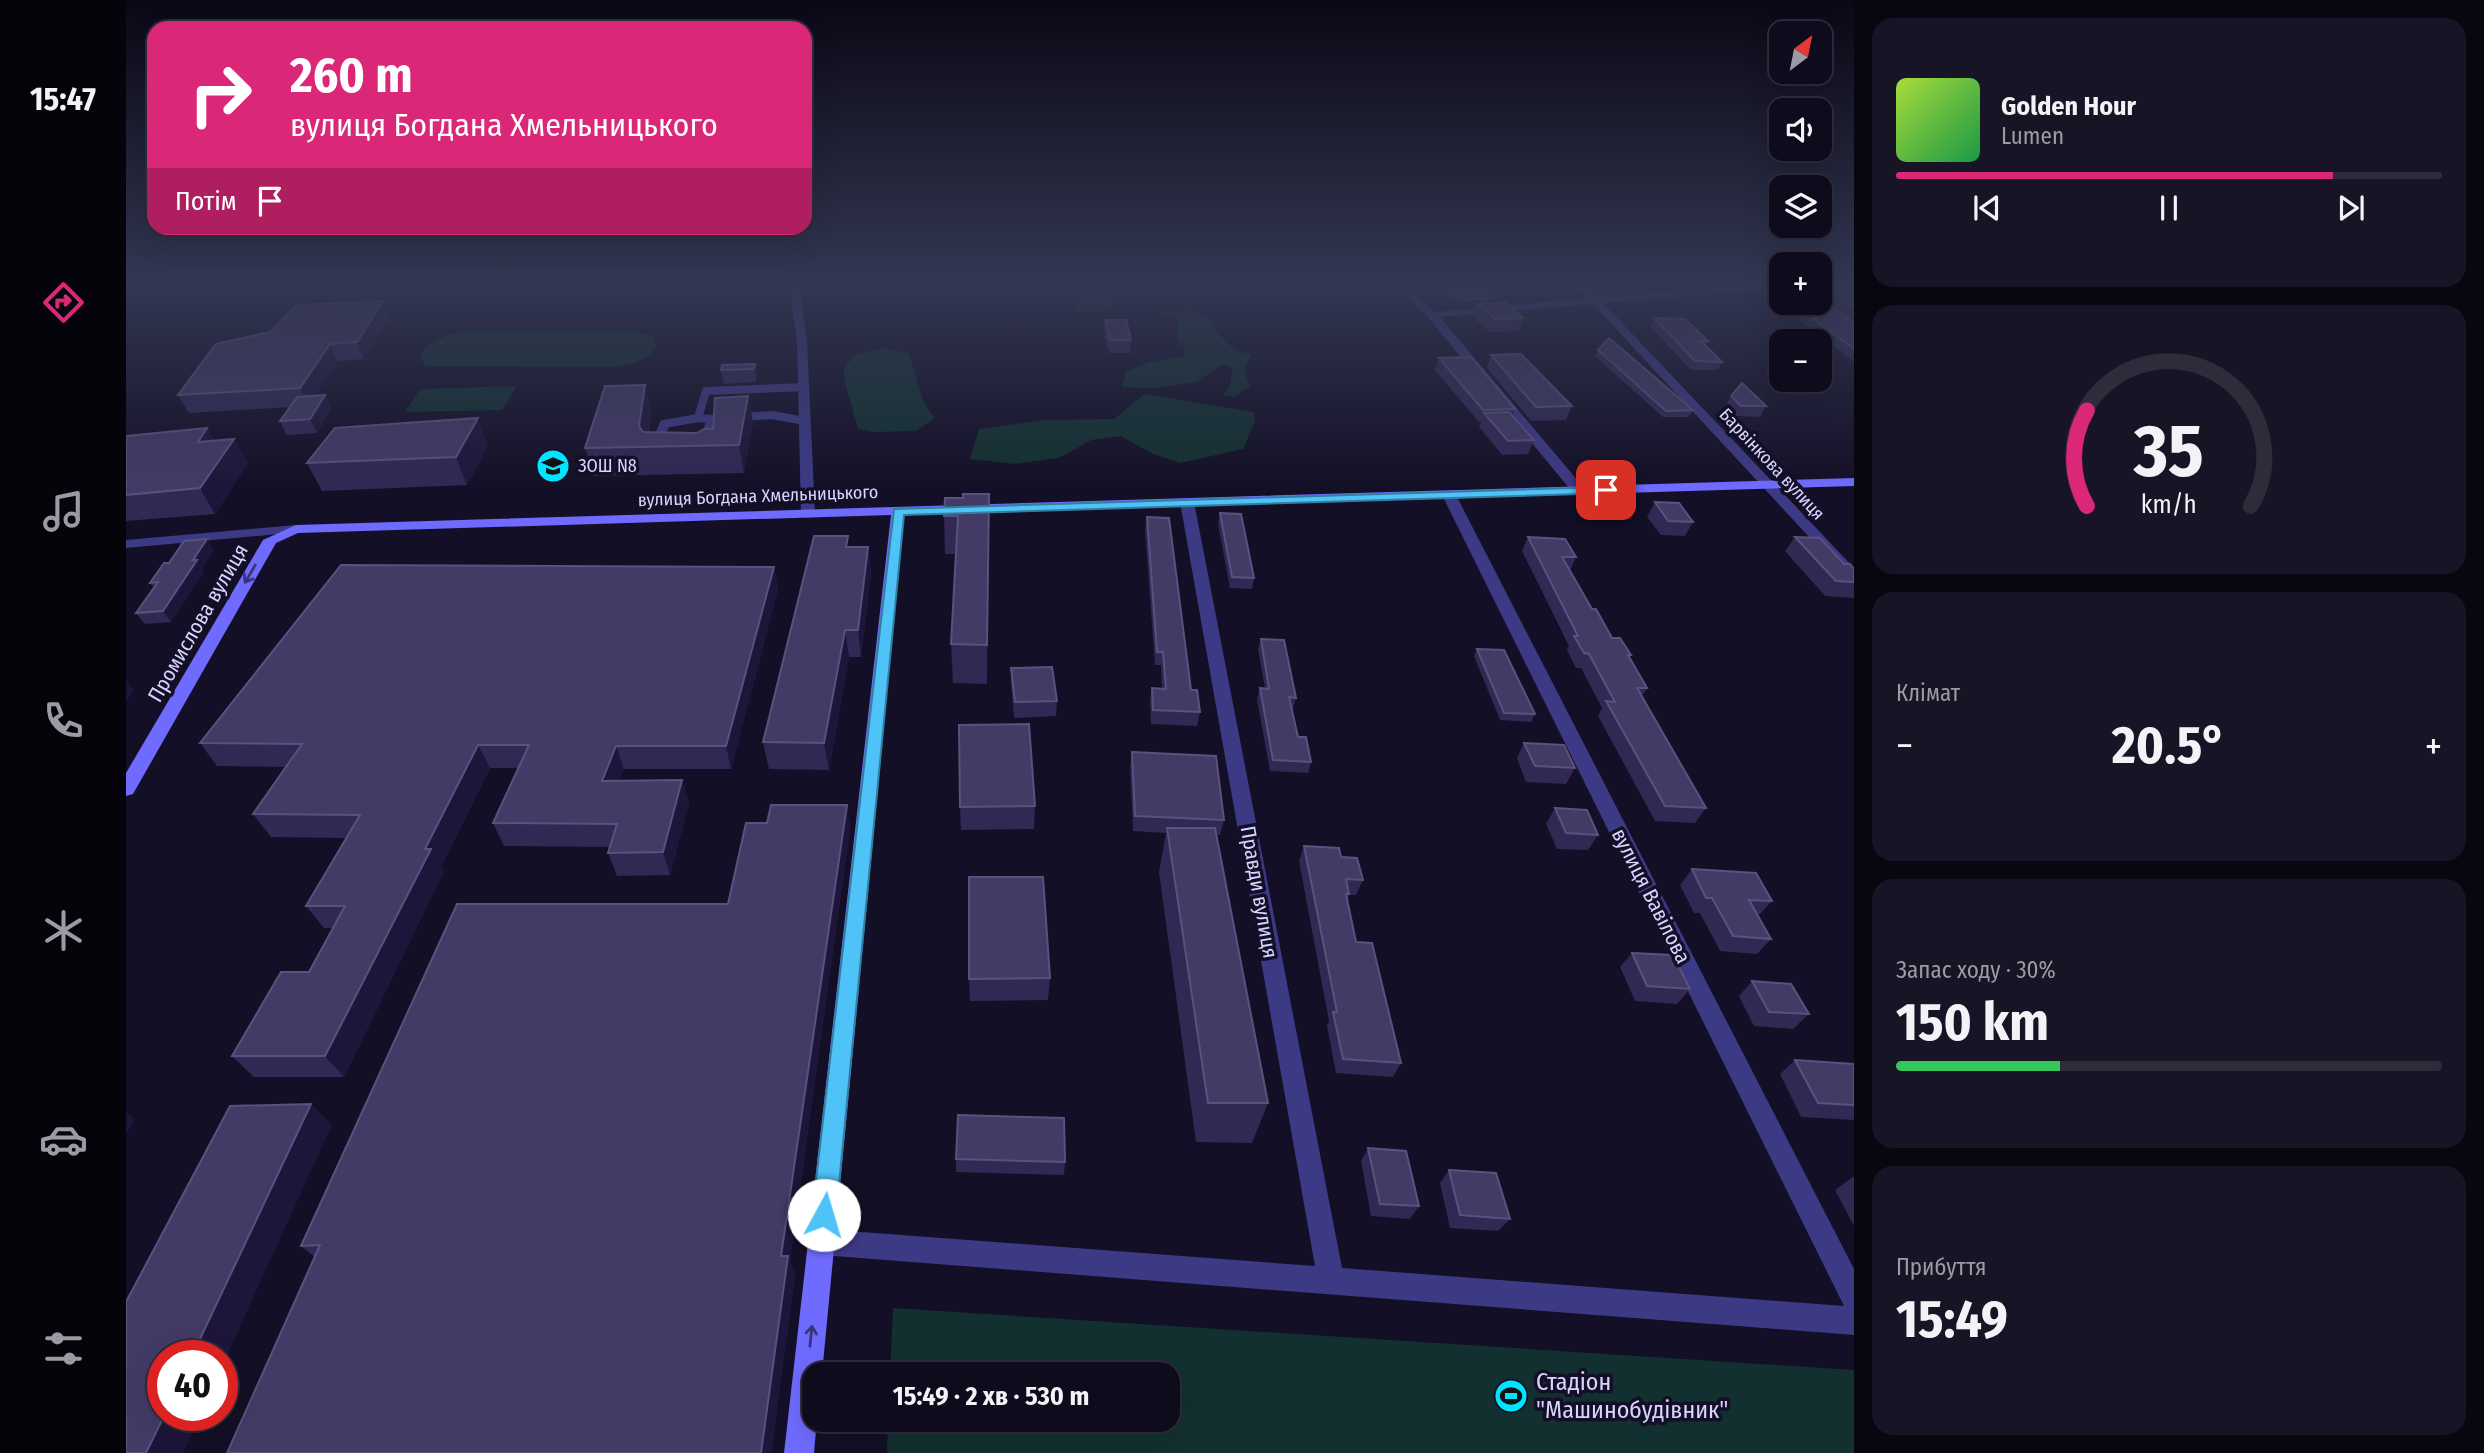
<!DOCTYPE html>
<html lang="uk">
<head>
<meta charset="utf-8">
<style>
	body { margin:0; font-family:"Fira Sans Condensed",sans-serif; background:#171425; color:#f1f3f6; height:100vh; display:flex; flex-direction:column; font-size:26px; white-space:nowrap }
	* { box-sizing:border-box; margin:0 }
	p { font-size:23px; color:#9b9ba3 }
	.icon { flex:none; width:38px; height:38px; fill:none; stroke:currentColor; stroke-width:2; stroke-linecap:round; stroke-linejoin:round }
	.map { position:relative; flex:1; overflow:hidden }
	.side { display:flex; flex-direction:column; gap:18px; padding:18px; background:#08060f; width:630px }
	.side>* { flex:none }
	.banner { position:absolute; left:21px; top:21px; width:665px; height:214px; border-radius:21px; box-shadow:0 7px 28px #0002,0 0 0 2px #2e2b3b; background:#db2777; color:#fff; overflow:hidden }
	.needle { width:46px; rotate:32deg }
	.tools { position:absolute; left:1643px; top:21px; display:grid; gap:14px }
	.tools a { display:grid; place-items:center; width:63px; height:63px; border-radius:14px; background:#0e0b1c; box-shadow:0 7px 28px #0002,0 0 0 2px #2e2b3b; font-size:35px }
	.speed { position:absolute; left:21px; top:1340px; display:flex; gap:14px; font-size:35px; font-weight:700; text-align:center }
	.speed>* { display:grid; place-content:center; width:91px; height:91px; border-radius:50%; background:#0e0b1c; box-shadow:0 7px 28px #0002,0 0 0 2px #2e2b3b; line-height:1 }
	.speed .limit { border:10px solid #d22; background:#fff; color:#111 }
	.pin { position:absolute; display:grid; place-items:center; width:60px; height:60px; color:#fff; margin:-30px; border-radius:14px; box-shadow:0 4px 10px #0006 }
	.me { position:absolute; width:77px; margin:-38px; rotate:6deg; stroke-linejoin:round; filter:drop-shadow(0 0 5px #0008) }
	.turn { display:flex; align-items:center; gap:24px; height:147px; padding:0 28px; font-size:32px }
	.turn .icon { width:91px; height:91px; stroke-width:2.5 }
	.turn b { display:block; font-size:49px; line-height:60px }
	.then { display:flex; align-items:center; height:66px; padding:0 28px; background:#0003; gap:14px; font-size:26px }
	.big { font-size:52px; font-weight:700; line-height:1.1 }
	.side .widget { flex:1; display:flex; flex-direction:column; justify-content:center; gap:10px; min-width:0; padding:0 24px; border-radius:21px; background:#171425 }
	.side .dial { align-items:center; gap:0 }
	.dial svg { height:182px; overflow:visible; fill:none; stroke:#2e2b3b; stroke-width:7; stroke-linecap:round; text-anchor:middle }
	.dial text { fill:#f1f3f6; stroke:none }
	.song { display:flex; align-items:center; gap:21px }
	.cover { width:84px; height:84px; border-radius:10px; background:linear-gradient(135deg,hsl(80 70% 55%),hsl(140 70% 35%)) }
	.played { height:7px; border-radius:4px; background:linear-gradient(90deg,#db2777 80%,#2e2b3b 80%) }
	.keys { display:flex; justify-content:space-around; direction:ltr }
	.heat { display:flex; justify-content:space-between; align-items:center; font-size:38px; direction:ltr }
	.charge { height:10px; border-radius:5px; background:linear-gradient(90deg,#34c759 30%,#2e2b3b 0) }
	.trip { position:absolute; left:676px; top:1362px; width:378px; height:70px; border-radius:21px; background:#0e0b1c; box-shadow:0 7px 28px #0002,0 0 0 2px #2e2b3b; font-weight:700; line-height:70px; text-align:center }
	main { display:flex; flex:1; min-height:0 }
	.menu { display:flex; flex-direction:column; width:126px; justify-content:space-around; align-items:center; background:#06040b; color:#9b9ba3 }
	.menu .icon { width:49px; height:49px }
	.menu .active { color:#db2777 }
	.menu b { font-size:32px; color:#f1f3f6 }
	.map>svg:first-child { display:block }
	.green { fill:#12302f }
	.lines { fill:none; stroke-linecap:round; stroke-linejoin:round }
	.lane-far1 { stroke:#3d3a85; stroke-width:8 }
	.lane { stroke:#3d3a85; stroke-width:10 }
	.street { fill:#3d3a85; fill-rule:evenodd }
	.secondary { fill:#6f6bff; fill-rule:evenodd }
	.wall { fill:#312854 }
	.shaded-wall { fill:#1d163a }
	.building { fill:#433a66; stroke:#5a527e; stroke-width:2 }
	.oneway { stroke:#38347d }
	.route { fill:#4fc3f7; stroke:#337fa1; stroke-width:2 }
	.labels { text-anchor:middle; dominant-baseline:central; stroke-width:7; stroke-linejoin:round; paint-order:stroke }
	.far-street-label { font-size:18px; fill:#d9d4ff; stroke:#130f26 }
	.far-poi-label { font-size:18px; fill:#d9d4ff; stroke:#130f26; text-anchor:start }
	.street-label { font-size:21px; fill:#d9d4ff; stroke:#130f26 }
	.near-poi-label { font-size:24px; fill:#d9d4ff; stroke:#130f26; text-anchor:start }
</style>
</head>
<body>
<main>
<nav class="menu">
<b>15:47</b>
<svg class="icon active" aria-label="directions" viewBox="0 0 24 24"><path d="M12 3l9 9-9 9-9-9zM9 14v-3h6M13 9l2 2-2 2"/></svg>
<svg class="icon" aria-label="music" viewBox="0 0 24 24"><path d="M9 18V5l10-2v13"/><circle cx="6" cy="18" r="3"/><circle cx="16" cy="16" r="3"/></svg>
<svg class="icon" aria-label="phone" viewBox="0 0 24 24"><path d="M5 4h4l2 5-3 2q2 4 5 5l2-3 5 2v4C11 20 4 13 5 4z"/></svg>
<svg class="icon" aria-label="climate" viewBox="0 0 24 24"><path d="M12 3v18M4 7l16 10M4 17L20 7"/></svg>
<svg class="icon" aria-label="car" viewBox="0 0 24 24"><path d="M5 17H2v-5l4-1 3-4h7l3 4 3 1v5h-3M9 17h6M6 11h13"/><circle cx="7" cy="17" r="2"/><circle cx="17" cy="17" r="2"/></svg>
<svg class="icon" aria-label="filters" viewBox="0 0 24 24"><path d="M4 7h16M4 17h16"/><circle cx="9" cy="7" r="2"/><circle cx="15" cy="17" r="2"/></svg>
</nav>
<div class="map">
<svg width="1728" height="1453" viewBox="0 0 1728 1453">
	<rect width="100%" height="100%" fill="#130f26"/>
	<path class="green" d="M947,285h42l4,15 -13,12 -28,-1 -2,-6 4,-6z
		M1065,309c33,11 21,37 61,46l-8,15 6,16 -14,10h-13l7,-10 3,-18 -11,-4 -25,18 -41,6 -34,-1 4,-16 24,-9 35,-6v-8l-8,-8 1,-24 -21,1 5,-6z
		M337,331l175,1 13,4 6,10c-11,15 -25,18 -44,21l-188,-1 -5,-10c9,-16 26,-20 43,-25z
		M757,348l26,5 15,50 11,15 -19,13 -42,1 -16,-3 -13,-46 -1,-15 11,-14z
		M391,386l-15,24 -97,2 15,-23z
		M1019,394l109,18 1,9 -12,28 -63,14 -29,-10 -30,-17 -30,4 -32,18 -44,6 -45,-5 9,-30 67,-9 68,-1z
		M767,1308l961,62v83h-967l1,-34h279v-45h-277z"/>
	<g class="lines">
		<path class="lane-far1" d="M572,418l8,-27 98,-4
			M537,427l1,-3 34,-6 14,1
			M584,427l2,-8 60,-4 33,6"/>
		<path class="lane" d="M579,443l5,-18
			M530,446l8,-21"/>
		<path class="street" d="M663,285h10l8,56 8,173 -7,4 -7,-4 -4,-173z
			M1270,285h10l28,27 153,-14 -15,-13h11l15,12 146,-12h36l-5,3 -172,15 251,265v13l-5,-1 -256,-276 -153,13 144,171v6h-10l-146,-177z
			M1323,491l7,4 398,774v66l-1033,-80 -9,-4 -4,-9 4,-9 9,-4 494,37 -135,-764 7,-4 7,4 148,766 502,38 -402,-811z
			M170,525l5,1v6l-175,16v-8z"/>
		<path class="secondary" d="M1728,478v8l-950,29 -82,859h-8v45h3l-3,34h-30l107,-938 -593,18 -22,10 -143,251 -7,2v-23l137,-233 33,-15z"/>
	</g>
	<path class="wall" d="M1317,285l50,13 -2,5 32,15 -5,13 -28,1 -17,-15 3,-12 -15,2 -19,-16z
		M1640,285h16v18h38l34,20v39l-91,-70z
		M1694,285h34v37l-34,-27z
		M257,301l6,17 -25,41 -26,2 -23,35 10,-1 6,13 -14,25 -30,2 -7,-14 10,-14 -101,6 -11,-18 92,-63z
		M1528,318l54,23 -2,4 16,17 -4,8h-27l-41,-43z
		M979,320l26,20 -1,13h-21l-5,-20z
		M1472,350l95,60 -4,7h-26l-68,-61z
		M1365,355l81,51 -6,14 -35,1 -44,-53z
		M1313,358l76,51 -2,7 21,24 -6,14 -26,1 -23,-28 2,-5h-2l-44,-52z
		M629,364l2,13 -1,5 -32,2 -3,-14z
		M519,385l6,27 -2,20 48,1 16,-4 35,-33 5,27 -9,50 -150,3 -9,-28z
		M1605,396l35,10 -6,11 -25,-1 -10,-10z
		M81,428l7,13 20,-2 14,24 -33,51 -89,7v-85z
		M362,445l-21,40 -145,6 -15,-28z
		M863,494l-2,190 -34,-1 -2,-39 5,-90h-11l-1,-38 19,-18z
		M1529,502l38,20 -8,14 -24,-1 -14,-18z
		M1094,513l34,65 -2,11 -22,-1 -12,-64z
		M1021,517l44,173 9,22 -3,14 -46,-2 -1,-23 2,-13 10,1 -1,-24h-6l-10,-135z
		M1402,537l48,20 -6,14 22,38 20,29 19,17 -2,3 18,30 -5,8 64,112 -11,15 -40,-2 -57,-105 4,-8 -21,-40h-5l-9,-18 2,-4 -47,-95z
		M1669,537l59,32v29l-29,-2 -40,-45z
		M723,547h19l3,25 -10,85h-12l-20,113 -60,-1 -6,-27z
		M88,550l-12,18 2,3 -33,51 -26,2 -9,-11 18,-25 -4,-5 19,-20z
		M648,567l4,22 -47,180h-107l-5,12 63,-1 7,23 -19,72 -53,1 -9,-23 2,-6 -106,-1 -11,-23 26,-55h-29l-49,99 3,4 -100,206h-90l-22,-21 77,-84 24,-44h-9l-18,-22 40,-68 -75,-1 -18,-23 33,-47 -69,-1 -17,-23z
		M1135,639l35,59 -3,11h-1l6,28 13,25 -3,11 -38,-2 -13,-72 3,-11h5l-7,-39z
		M1351,649l58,65 -4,8 -31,-2 -26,-64z
		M885,668l46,33 -1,15 -42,2 -3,-35z
		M1398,743l51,25 -9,16 -40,-2 -9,-24z
		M1006,752l92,68 -4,15h-4l52,268 -16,40 -56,-1 -37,-270 7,-39 -33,-2 -3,-64z
		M721,805l3,23 -60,432 5,14 -24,179h-544l88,-196 -14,-11 427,-342 39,-81z
		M909,806l-1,23 -73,1 -1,-23z
		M1429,808l43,27 -10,15 -31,-1 -11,-25z
		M1178,846l37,11 22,23 -7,15h-7l-2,4 9,43 45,121 -8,14 -57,-4 -9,-47 2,-5 -30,-160z
		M1566,869l80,32 -14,15 13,23 -14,15 -37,-3 -20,-38h-6l-14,-28z
		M1506,953l58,36 -13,15 -42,-3 -15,-34z
		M924,978l-2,22 -78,1 -1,-22z
		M1626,981l57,33 -16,15 -39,-3 -15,-30z
		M1669,1060l59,4v56l-53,-3 -21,-43z
		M1242,1148l51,58 -9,13 -39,-3 -10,-55z
		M830,1159l109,3 -1,13 -108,-3z
		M1323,1170l61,49 -12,12 -48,-3 -10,-45z
		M1727,1177h1v49l-19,-36z"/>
	<path class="shaded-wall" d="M1367,298l-2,6 -30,3 1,-6z
		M257,301l6,17 -25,41 -7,-17z
		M204,344l8,17 -29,45 -9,-18z
		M629,364l2,13 -1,5 -2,-13z
		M519,385l6,27 -5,35 -7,-21z
		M199,395l6,13 -14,25 -7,-14z
		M622,396l5,27 -9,50 -5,-28z
		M352,418l10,27 -21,40 -11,-28z
		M81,428l14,24 -23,-10z
		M108,439l14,24 -33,51 -15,-26z
		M81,539l7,11 -12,18 2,3 -33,51 -8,-11z
		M742,547l3,25 -10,85 -3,-27z
		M648,567l4,22 -47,180 -5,-23z
		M719,630l4,27 -20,113 -5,-27z
		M0,679l8,11 -8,12z
		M352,745l12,23 -49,99 3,4 -100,206 -19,-21 100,-207z
		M490,746l8,23 -13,35 -9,-23z
		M556,780l7,23 -19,72 -7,-23z
		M721,805l3,23 -60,432 5,14 -24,179h-10l20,-197z
		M185,1104l21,21 -110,241v-10h-30z
		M0,1112l9,7 -9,15z
		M38,1416h36l-17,37h-37z"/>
	<path class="building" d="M1317,285h36l14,13 -31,3z
		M1643,285h13v10z
		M1694,285h34v24l-28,-22h-3l-3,10z
		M1694,297l34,26v26l-62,-46h28z
		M257,301l-26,41 -27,2 -30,44 -122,7 38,-51 54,-12 26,-27z
		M1380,302l17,16 -28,1 -18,-15z
		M1528,318l31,1 23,22h-7l21,21 -27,-1z
		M979,320h21l5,20h-21z
		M1483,338l84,72 -27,1 -68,-61z
		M1395,354l51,52 -36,1 -45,-52z
		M1345,357l44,52 -32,1 -44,-52z
		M629,364l-1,5 -33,1 1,-5z
		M1616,383l24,23h-25l-10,-10z
		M519,385l-6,41 4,6 54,1 7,-4h9l2,-31 33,-2 -9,49 -154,3 20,-62z
		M199,395l-15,24 -30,2 17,-24z
		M1383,412l25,28 -26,1 -24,-28z
		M352,418l-22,39 -149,6 28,-35z
		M81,428l-9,14 36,-3 -34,49 -74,7v-59z
		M837,494h26l-2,151 -36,-1 7,-128h-14l1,-18h18z
		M1529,502l24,1 14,19 -25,-1z
		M1094,513l21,1 13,64 -22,-1z
		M1021,517l22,1 22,172h6l3,22 -47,-2 -1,-22 14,1 -3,-37h-6z
		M688,536h34l-2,11h22l-10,83h-13l-21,113 -61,-1z
		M1402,537l37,2 11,18h-14l30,52h4l16,29h8l11,17h-3l19,33h-10l69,120 -41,-2 -59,-105 9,1 -26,-48 -5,-1 -10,-17h4z
		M1669,537l25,1 24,26h6l4,5v13l-18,-1z
		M81,539l-14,21h4l-34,51 -27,2 22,-31 -8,1 14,-20h5l15,-22z
		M215,565l433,2 -48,179h-110l-14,35 80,-1 -19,72 -55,1 9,-29 -124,-1 36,-78h-51l-53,104h6l-106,207h-93l49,-84h28l36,-66h-39l54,-91 -107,-1 49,-70 -102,-1z
		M1135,639l23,1 12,58 -7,-1 9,40h8l5,25 -38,-2 -13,-72 9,1z
		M1351,649l27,1 31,64 -31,-1z
		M926,667l5,34 -42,1 -4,-34z
		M903,724l6,82 -75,1 -1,-82z
		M1398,743l40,2 11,23 -40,-2z
		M1006,752l84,4 8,64 -89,-4z
		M645,805h76l-66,451h7l-27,197h-534l93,-208 -19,1 156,-342h271l18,-81h21z
		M1429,808l32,2 11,25 -32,-2z
		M1041,828h48l53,275h-60z
		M1178,846l35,2 2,9 16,1 6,22 -17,-1 3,15h-3l10,48 16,1 29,120 -58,-4 -10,-47h4z
		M1566,869l64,4 16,28 -23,-1 22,39 -38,-3 -21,-38h-6z
		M843,877h74l7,101 -81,1z
		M1506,953l41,2 17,34 -43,-3z
		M1626,981l39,3 18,30 -40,-2z
		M1669,1060l59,4v41l-36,-2z
		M185,1104l-119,252h-29v60h1l-18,37h-20v-151l104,-196z
		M832,1115l106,3 1,44 -109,-3z
		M1242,1148l38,3 13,55 -39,-2z
		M1323,1170l47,3 14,46 -50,-4z"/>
	<defs><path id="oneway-shaft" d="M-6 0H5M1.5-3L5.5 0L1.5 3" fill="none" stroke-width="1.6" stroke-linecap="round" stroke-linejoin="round" transform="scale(1.75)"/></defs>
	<g class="oneway">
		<use href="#oneway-shaft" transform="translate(124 574) rotate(120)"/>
		<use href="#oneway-shaft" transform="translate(685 1336) rotate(-84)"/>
	</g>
	<linearGradient id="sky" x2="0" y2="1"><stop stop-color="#0a0815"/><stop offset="0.58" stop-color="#333752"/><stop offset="1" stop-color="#333752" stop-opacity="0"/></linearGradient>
	<rect width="1728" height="488" fill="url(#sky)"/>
	<path class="route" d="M1480,487l5,1v5l-707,22 -68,700 -3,8 -9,4 -8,-4 -4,-8 82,-706z"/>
	<defs>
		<symbol id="school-disc" viewBox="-11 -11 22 22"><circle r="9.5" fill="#00e5ff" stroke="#130f26"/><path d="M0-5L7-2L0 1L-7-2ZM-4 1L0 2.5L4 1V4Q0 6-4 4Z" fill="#111"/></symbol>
		<symbol id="stadium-disc" viewBox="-11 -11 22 22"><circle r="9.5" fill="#00e5ff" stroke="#130f26"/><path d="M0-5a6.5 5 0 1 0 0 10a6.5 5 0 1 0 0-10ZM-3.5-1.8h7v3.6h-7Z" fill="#111"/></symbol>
	</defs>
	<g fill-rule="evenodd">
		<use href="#school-disc" x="408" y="447" width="38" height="38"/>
		<use href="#stadium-disc" x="1366" y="1377" width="38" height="38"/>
	</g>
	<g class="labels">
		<g class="far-street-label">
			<text transform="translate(1646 464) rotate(47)">Барвінкова вулиця</text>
			<text transform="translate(632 496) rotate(-2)">вулиця Богдана Хмельницького</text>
		</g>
		<g class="far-poi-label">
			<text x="452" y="466">ЗОШ N8</text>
		</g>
		<g class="street-label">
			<text transform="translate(72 623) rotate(-60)">Промислова вулиця</text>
			<text transform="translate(1133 892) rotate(80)">Правди вулиця</text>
			<text transform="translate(1525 896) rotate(63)">вулиця Вавілова</text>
		</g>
		<g class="near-poi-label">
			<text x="1410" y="1382">Стадіон<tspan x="1410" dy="28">"Машинобудівник"</tspan></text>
		</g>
	</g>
</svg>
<div class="tools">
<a><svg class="needle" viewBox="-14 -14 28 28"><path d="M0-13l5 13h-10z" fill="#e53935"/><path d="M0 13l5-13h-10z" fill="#9b9ba3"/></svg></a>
<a><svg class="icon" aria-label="sound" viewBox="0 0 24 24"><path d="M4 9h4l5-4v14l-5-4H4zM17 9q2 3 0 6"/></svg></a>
<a><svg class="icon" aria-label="layers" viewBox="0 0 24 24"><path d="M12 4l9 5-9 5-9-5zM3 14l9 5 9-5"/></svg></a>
<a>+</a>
<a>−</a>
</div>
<div class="speed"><div class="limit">40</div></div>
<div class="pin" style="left:1480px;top:490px;background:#d93025"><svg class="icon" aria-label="arrive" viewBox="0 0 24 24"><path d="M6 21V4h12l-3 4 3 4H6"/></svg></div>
<svg class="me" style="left:698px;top:1215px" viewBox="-20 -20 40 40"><circle r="19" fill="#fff"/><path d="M0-13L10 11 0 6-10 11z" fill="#4fc3f7"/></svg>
<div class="trip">15:49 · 2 хв · 530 m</div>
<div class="banner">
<div class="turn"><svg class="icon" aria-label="right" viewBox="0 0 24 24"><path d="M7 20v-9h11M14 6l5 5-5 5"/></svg><div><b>260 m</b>вулиця Богдана Хмельницького</div></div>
<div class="then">Потім<svg class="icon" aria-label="arrive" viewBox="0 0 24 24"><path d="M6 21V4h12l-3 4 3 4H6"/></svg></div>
</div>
</div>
<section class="side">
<div class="widget">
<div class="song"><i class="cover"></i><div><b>Golden Hour</b><p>Lumen</p></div></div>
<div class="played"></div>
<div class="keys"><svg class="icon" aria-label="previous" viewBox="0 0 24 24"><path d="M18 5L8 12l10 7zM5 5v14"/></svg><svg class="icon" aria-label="pause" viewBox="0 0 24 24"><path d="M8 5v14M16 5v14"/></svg><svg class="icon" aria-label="next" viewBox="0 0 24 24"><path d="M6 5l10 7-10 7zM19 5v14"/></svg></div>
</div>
<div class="widget dial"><svg viewBox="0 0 100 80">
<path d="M14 69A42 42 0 1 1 86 69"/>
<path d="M14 69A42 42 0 0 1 14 27" stroke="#db2777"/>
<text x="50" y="56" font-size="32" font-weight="700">35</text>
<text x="50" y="72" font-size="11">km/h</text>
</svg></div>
<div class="widget"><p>Клімат</p>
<div class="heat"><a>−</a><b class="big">20.5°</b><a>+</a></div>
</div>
<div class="widget"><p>Запас ходу · 30%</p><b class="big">150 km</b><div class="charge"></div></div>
<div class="widget"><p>Прибуття</p><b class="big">15:49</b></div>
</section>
</main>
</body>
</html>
